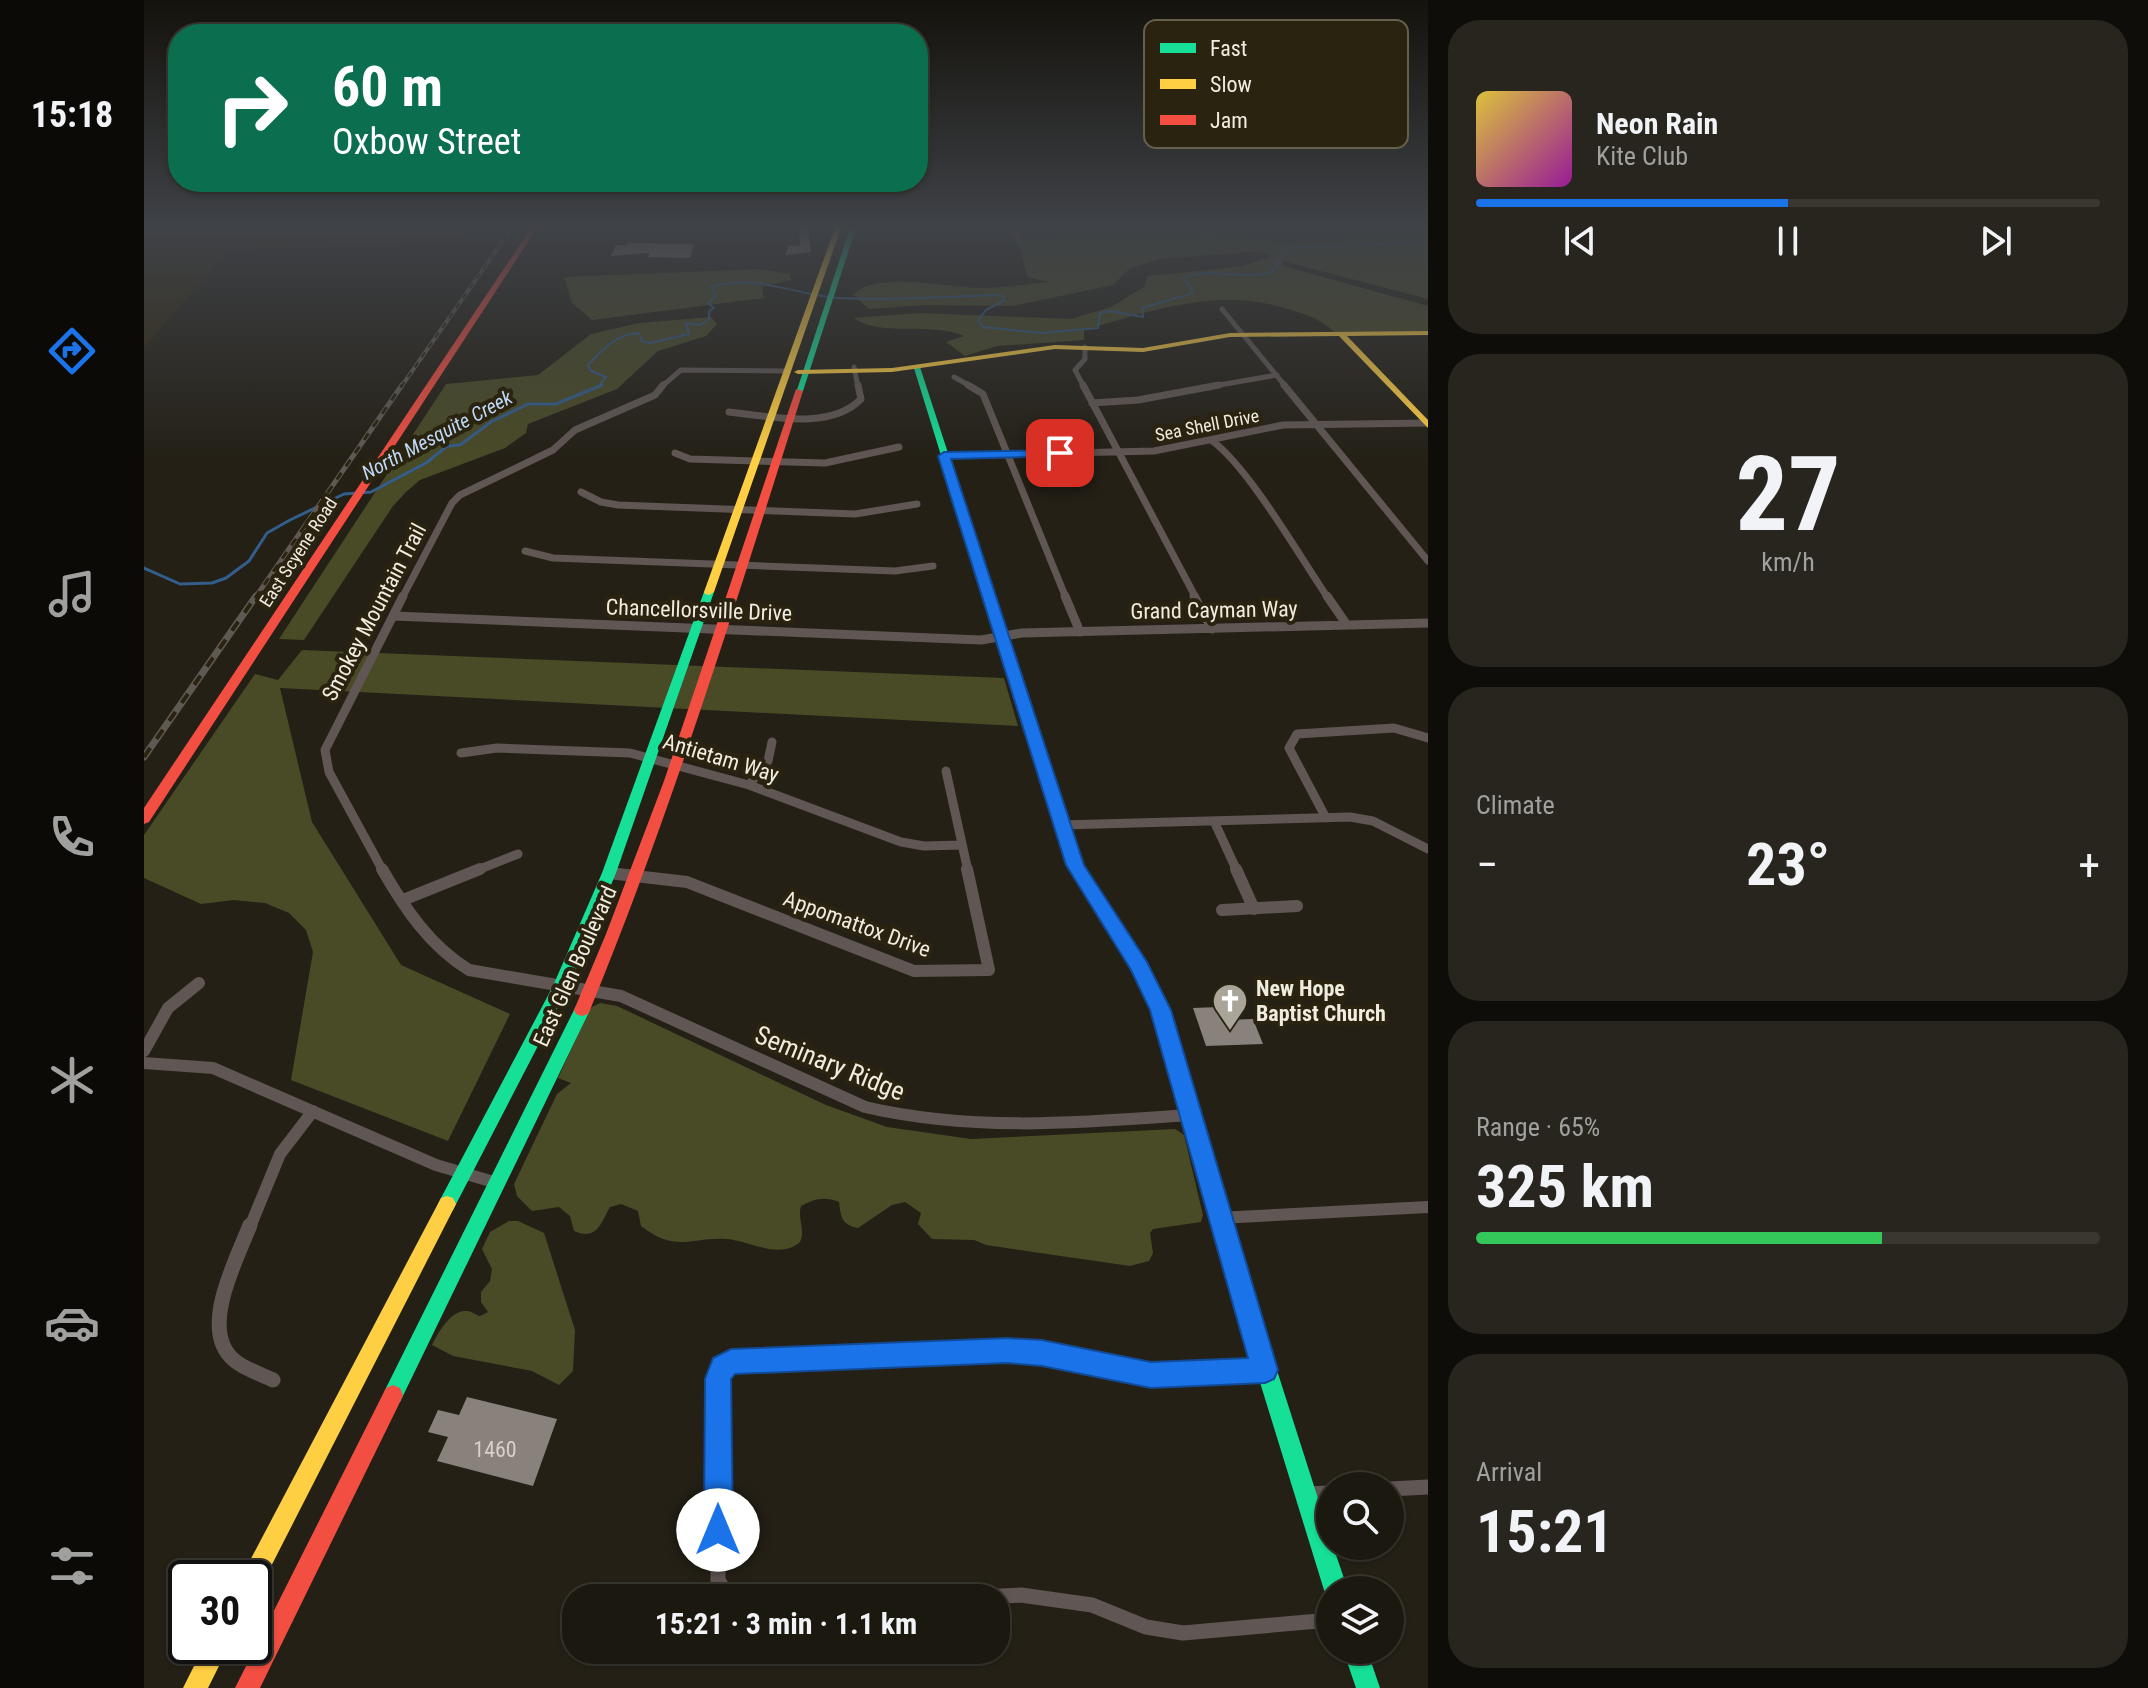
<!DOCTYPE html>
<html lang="en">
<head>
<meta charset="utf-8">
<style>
	body { margin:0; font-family:"Roboto Condensed",sans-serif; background:#28251e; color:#f1f3f6; height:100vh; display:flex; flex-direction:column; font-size:30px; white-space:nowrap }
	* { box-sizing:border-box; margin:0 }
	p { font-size:26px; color:#a0a09f }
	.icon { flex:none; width:44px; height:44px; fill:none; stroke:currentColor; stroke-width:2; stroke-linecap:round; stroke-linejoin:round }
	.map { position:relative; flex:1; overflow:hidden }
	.panel { display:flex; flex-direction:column; gap:20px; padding:20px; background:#0f0d09; width:720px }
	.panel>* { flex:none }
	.top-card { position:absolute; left:24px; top:24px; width:760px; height:168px; border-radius:32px; box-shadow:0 2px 6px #0004,0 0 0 2px #393730; background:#0b6e4f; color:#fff; overflow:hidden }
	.fabs { position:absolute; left:1172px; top:1472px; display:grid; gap:16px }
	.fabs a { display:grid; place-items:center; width:88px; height:88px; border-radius:50%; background:#1b1810; box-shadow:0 2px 6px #0004,0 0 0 2px #393730; font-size:40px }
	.speed { position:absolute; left:24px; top:1560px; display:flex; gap:16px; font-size:40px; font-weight:700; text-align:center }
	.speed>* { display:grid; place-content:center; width:104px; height:104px; border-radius:50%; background:#1b1810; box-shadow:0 2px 6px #0004,0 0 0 2px #393730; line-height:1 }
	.speed .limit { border:4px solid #111; border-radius:12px; background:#fff; color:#111 }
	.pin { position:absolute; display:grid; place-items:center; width:68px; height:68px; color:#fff; margin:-34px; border-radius:16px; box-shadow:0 4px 12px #0006 }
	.me { position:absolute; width:88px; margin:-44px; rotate:0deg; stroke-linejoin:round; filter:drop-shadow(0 0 6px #0008) }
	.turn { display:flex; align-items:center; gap:28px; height:168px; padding:0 32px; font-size:36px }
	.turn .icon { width:104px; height:104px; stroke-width:2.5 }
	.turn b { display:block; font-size:56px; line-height:68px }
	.big { font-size:60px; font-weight:700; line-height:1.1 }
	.panel .card { flex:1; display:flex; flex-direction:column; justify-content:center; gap:12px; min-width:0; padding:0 28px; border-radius:32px; background:#28251e }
	.panel .dial { align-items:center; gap:0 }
	.dial b { font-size:104px; line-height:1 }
	.song { display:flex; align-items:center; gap:24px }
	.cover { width:96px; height:96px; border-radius:12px; background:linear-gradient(135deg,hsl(50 70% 55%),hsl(300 70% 35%)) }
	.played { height:8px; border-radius:4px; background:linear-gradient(90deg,#1a73e8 50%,#393730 50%) }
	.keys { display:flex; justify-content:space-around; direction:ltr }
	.heat { display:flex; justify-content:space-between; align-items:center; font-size:44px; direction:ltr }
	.charge { height:12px; border-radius:6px; background:linear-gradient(90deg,#34c759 65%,#393730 0) }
	.trip { position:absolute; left:418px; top:1584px; width:448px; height:80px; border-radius:32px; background:#1b1810; box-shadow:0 2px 6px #0004,0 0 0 2px #393730; font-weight:700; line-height:80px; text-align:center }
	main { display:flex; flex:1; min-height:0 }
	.tab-bar { display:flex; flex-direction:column; width:144px; justify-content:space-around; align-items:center; background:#0b0a06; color:#a0a09f }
	.tab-bar .icon { width:56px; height:56px }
	.tab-bar .active { color:#1a73e8 }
	.tab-bar b { font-size:36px; color:#f1f3f6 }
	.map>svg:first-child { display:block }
	.built { fill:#30280f }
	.green { fill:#494a26 }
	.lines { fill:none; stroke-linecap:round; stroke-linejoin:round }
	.stream-far1 { stroke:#335d8a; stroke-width:2 }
	.stream { stroke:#335d8a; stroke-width:3 }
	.building { fill:#89817c }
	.street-far4 { stroke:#605653; stroke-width:5 }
	.street-far3 { stroke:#605653; stroke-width:7 }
	.street-far2 { stroke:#605653; stroke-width:9 }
	.street-far1 { stroke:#605653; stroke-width:12 }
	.street { stroke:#605653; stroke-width:15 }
	.fast { fill:#16e098; fill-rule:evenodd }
	.slow { fill:#ffcf43; fill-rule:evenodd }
	.jam { fill:#f24e42; fill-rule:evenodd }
	.rail-far2-casing { stroke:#605953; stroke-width:4 }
	.rail-far1-casing { stroke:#605953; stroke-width:5 }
	.rail-casing { stroke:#605953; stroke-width:7 }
	.rail-far2 { stroke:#2a2310; stroke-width:2; stroke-dasharray:6; stroke-linecap:butt }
	.rail-far1 { stroke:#2a2310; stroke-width:3; stroke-dasharray:8; stroke-linecap:butt }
	.rail { stroke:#2a2310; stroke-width:4; stroke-dasharray:11; stroke-linecap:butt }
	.route { fill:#1a73e8; stroke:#114b97; stroke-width:2 }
	.labels { text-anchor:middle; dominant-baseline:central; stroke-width:8; stroke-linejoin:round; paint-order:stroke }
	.far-street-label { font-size:18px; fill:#f1ece0; stroke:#2a2310 }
	.far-water-label { font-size:20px; font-style:italic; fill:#bed9f7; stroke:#2a2310 }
	.street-label { font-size:22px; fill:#f1ece0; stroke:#2a2310 }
	.poi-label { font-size:22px; font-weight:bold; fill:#f1ece0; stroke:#2a2310; text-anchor:start }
	.near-number-label { font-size:22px; fill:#d7d1c7 }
	.near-street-label { font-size:26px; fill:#f1ece0; stroke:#2a2310 }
	.key { fill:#2a2310; stroke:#665f4e; stroke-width:2 }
	.key-label { font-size:22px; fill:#f1ece0 }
</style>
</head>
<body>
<main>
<nav class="tab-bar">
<b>15:18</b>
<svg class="icon active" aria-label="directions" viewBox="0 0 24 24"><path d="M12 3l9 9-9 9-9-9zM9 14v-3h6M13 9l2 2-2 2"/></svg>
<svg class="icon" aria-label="music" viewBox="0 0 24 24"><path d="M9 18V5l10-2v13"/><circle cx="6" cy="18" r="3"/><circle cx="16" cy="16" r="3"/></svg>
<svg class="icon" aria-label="phone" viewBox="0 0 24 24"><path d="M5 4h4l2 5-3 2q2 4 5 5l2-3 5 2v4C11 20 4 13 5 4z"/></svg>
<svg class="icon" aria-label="climate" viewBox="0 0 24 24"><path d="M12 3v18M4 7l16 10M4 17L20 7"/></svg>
<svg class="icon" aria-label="car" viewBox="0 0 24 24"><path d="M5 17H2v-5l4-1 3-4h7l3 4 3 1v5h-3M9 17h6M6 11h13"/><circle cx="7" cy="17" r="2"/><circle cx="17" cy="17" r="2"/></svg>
<svg class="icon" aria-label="filters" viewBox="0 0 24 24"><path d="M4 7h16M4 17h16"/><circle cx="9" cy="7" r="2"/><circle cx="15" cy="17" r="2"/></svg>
</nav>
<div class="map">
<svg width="1284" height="1688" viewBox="0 0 1284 1688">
	<rect width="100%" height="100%" fill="#242016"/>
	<path class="built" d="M0,225h319l-6,15 -25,5 -202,4 -86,98z"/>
	<path class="green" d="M1284,227v72l-145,-38v5l145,40v25l-94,1c-13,-13 -26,-17 -43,-22 -71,-24 -137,0 -207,20v10l-87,6 -32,10 -19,-14 18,-6c-34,-15 -79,2 -111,-18l67,-5 151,6 40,-12 33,-20 4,-11 96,-10 28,-10 -13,-5 -99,8 -30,9 -17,17 -100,21 -88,-1 -56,4 -16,-14c22,-25 95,-7 128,-7 23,0 46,-4 69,-6l-23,-5 -6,-26 -7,-11 202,-7 70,10 135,-9z
		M615,269l31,5 1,6 -29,7 2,11 -172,22 -20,-17 -8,-26z
		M567,317l6,7 -11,12 -48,15 -41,38 -89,35 -2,9 -21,15 -85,32 -14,12 -13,14 -89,134 -25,-1 167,-255 92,-9 53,-41 48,-11z
		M158,650l702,28 14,48 -738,-38 32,134 89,143 109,49 -62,127 -157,-61 22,-128 -7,-22 -17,-17 -24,-10 -31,-3 -33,4 -57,-26v-43l111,-161 23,6z
		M456,1003l17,3 209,99 61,22 84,12 204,-10 9,6 19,80 -2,7 -48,7 -3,4 3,20 -4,8 -19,5 -144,-21 -12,-5 -42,-1 -14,-15 3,-11 -16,-11 -13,3 -34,23c-16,-3 -17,-10 -19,-26 -15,-6 -25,-3 -38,4 -4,13 5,24 -1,36 -20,18 -50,-1 -73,-3 -35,-3 -50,15 -86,-13l-3,-15 -17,-7 -11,3c-9,16 -13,34 -36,24l-4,-15 -11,-9 -27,4 -15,-15 -3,-12 43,-90 14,-11 -13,-5 32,-70z
		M365,1221h9l26,12 31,97 -2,41 -14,14 -27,-14 -79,-15 -21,-11c6,-12 19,-36 35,-34 5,0 8,4 13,5l8,-4 -7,-10v-10l9,-11 2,-12 -10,-20 8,-17z"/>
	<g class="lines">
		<path class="stream-far1" d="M454,387l8,-10 -15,-6 -3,-6c15,-16 28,-31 51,-32l3,8 8,2 39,-9 -3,-11 15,2 8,-6v-8l5,-3 -6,-5 8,-7 -5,-9c44,-14 83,8 128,11 54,3 108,-2 162,-3l4,5 -19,10 -8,10 5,7 58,6 57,-5 2,-15 10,-2 33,6 -1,-9 48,-14 3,-3 -10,-13c28,-12 59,3 89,-6l16,-24 140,-6"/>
		<path class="stream" d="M0,568l36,16 32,-1 14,-5 23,-17 18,-28 23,-13 54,-26 27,-2 55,-29 21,-17 13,-1 31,-23 37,-18h28l46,-19"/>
	</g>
	<path class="building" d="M655,226h9l3,26 -26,3 4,-10 11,1z
		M484,243l66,1 -4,14 -42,-1 1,-4 -38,3 5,-11 10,1z
		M1075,1007l5,13 29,-1 10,25 -57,2 -13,-38z
		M323,1397l90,22 -24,67 -96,-25 11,-24 -20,-5 10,-22 21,5z"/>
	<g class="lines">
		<path class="street-far4" d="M867,225l8,14
			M1113,225h17
			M1078,309l64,78
			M710,367l4,20
			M810,377l18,10
			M517,387l20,-17 104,1
			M940,387l-9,-17 10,-11v-12
			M1064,387l69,-12"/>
		<path class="street-far3" d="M824,385l15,9 83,204
			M939,385l113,213
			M1140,385l144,176
			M948,403l46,-3 81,-15
			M585,412c40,4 101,19 132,-13l-3,-14
			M1067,440c37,26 89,117 117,158
			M531,453l15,6 135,4 74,-16
			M800,456l210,-5 129,-26 145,-2
			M437,492l20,10 17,3 237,9 62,-10
			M381,551l28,7 342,13 38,-5
			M258,598l50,-95 8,-8 93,-45 22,-20 80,-35 8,-10"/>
		<path class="street-far2" d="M921,596l15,36
			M1050,596l18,33
			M1183,596l20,29
			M250,616l587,24 41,-7 406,-10
			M317,753l36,-5 133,5 119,32 152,57 23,4 38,-1
			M802,771l22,100
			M605,785l19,-24 4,-19
			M1182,818l-37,-70 8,-14 97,-6 34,10
			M1070,821l23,50
			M917,825l289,-8 23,4 55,28
			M239,871l-54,-99 -4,-22 78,-154
			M331,871l43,-17"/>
		<path class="street-far1" d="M238,869c23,40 48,77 87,101l152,26 244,111c108,25 215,16 325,8
			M1092,869l18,40
			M465,873l78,9 227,89 75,-1 -22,-101
			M259,900l77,-31
			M1078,910l75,-4
			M0,1051l24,-43 31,-25
			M0,1063l69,5 223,97 61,18
			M1074,1218l210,-11
			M106,1227l30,-73 33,-43"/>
		<path class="street" d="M106,1225c-13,34 -52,105 -16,135 10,9 27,14 39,20
			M1246,1489l38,-2
			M1161,1494l25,-1
			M584,1598l-10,-18v-201l5,-12 8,-5 276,-11 35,2 109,22 114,-5
			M814,1598l63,-3 71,10 54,22 37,6 147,-13"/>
		<path class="fast" d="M707,225h6l-54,166 -7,2z
			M769,365l7,2 162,498 44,69 3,4 -3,4h-10l-48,-77z
			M565,589l5,3 -98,281 -47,113 -116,224 -6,2 -6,-2 -3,-6 3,-6 112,-212 49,-113 102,-281z
			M438,1004l6,2 2,4 -190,392 -7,3 -7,-3 -3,-7 3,-7 188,-378 2,-4z
			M1104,1302l7,2 3,7 72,225v10h3l15,44h-18v9l-6,-9 -86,-279 3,-7z
			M1199,1650h24l13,38h-24z"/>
		<path class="slow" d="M692,225h6l-128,367 -5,3 -4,-1 -1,-2z
			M1284,331v4l-81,1 81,84v8l-89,-92 -109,1 -87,15 -88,-3 -163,23 -94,2 -4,-2 4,-2 94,-2 163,-23 88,3 87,-15z
			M303,1196l6,2 3,6 -3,6 -192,376 -7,3v-11h-12l3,-8 196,-372z
			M60,1646h25l-21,42h-25z"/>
		<path class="jam" d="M389,225h6l-390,597 -5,2v-16z
			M652,389l7,2c-66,208 -130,417 -213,619l-2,4 -6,2 -6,-2 -2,-4 32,-76 58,-153z
			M977,932l5,2 42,76 90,301 -3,7 -7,2 -7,-2 -3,-7 -86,-301 -39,-72 3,-4z
			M249,1385l7,3 3,7 -3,7 -140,286h-25l151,-300z"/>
		<defs>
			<path id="rail-far2" d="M257,387l113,-162"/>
			<path id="rail-far1" d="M111,598l147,-213"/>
			<path id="rail" d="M0,757l112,-161"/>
		</defs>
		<use href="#rail-far2" class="rail-far2-casing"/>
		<use href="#rail-far1" class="rail-far1-casing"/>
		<use href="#rail" class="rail-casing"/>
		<use href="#rail-far2" class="rail-far2"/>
		<use href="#rail-far1" class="rail-far1"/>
		<use href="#rail" class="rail"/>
	</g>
	<linearGradient id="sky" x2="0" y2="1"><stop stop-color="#14120c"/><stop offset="0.49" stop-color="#3f4247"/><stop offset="1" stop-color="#3f4247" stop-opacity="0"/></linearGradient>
	<rect width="1284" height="461" fill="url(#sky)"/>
	<path class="route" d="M916,450l5,1v5l-114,3 133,406 63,97 24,48 107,360 -4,9 -9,4 -114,5 -109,-22 -35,-3 -272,11 -4,5 2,151 -5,10 -10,4 -10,-4 -4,-10 1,-151 8,-21 18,-9 276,-11 35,2 109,22 97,-4 -98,-348 -19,-40 -65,-105 -128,-409 6,-4z"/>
	<defs>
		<symbol id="church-pin" viewBox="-11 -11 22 30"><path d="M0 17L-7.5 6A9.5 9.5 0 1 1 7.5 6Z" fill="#a9a599" stroke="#2a2310"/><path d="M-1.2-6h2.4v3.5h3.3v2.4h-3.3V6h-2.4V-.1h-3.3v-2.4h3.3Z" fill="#fff"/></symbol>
	</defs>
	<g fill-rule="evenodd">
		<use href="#church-pin" x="1066" y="981" width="40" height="54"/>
	</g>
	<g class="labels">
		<g class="far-street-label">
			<text transform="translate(1063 425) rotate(-11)">Sea Shell Drive</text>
			<text transform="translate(154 552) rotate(-57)">East Scyene Road</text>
		</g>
		<g class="far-water-label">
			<text transform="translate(293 435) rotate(-28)">North Mesquite Creek</text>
		</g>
		<g class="street-label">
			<text transform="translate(555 610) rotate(2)">Chancellorsville Drive</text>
			<text transform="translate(1070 610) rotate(-1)">Grand Cayman Way</text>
			<text transform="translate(230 612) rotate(-62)">Smokey Mountain Trail</text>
			<text transform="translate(577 758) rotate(17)">Antietam Way</text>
			<text transform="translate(713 924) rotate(20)">Appomattox Drive</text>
			<text transform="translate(431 966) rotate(-66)">East Glen Boulevard</text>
		</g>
		<g class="poi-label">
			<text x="1112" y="988">New Hope<tspan x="1112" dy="25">Baptist Church</tspan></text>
		</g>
		<g class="near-number-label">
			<text x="351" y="1449">1460</text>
		</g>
		<g class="near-street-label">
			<text transform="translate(686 1063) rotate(22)">Seminary Ridge</text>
		</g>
	</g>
	<rect x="1000" y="20" width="264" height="128" rx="12" class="key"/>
	<rect x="1016" y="43" width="36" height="10" fill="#16e098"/>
	<rect x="1016" y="79" width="36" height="10" fill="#ffcf43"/>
	<rect x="1016" y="115" width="36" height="10" fill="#f24e42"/>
	<g class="key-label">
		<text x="1066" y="56">Fast</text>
		<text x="1066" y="92">Slow</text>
		<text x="1066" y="128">Jam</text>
	</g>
</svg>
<div class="fabs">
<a><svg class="icon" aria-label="search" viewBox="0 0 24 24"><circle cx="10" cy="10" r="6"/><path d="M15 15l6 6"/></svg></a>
<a><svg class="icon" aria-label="layers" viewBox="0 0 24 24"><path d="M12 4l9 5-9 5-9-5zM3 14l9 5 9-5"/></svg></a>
</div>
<div class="speed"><div class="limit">30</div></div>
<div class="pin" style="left:916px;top:453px;background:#d93025"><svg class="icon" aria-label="arrive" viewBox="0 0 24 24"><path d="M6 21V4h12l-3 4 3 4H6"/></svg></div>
<svg class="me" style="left:574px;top:1530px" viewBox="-20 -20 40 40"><circle r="19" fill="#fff"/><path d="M0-13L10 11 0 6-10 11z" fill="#1a73e8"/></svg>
<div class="trip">15:21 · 3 min · 1.1 km</div>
<div class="top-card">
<div class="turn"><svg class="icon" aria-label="right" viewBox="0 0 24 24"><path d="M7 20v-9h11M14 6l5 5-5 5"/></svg><div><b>60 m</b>Oxbow Street</div></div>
</div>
</div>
<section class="panel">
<div class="card">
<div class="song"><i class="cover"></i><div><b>Neon Rain</b><p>Kite Club</p></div></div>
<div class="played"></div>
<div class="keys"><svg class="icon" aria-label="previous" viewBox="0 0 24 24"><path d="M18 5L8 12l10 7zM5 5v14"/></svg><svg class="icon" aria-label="pause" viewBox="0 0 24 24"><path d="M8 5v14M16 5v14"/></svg><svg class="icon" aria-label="next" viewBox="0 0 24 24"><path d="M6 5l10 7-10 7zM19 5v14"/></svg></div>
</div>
<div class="card dial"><b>27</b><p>km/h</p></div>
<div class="card"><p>Climate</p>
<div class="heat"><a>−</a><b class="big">23°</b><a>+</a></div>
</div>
<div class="card"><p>Range · 65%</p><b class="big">325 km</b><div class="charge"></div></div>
<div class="card"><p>Arrival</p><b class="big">15:21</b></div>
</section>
</main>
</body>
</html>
